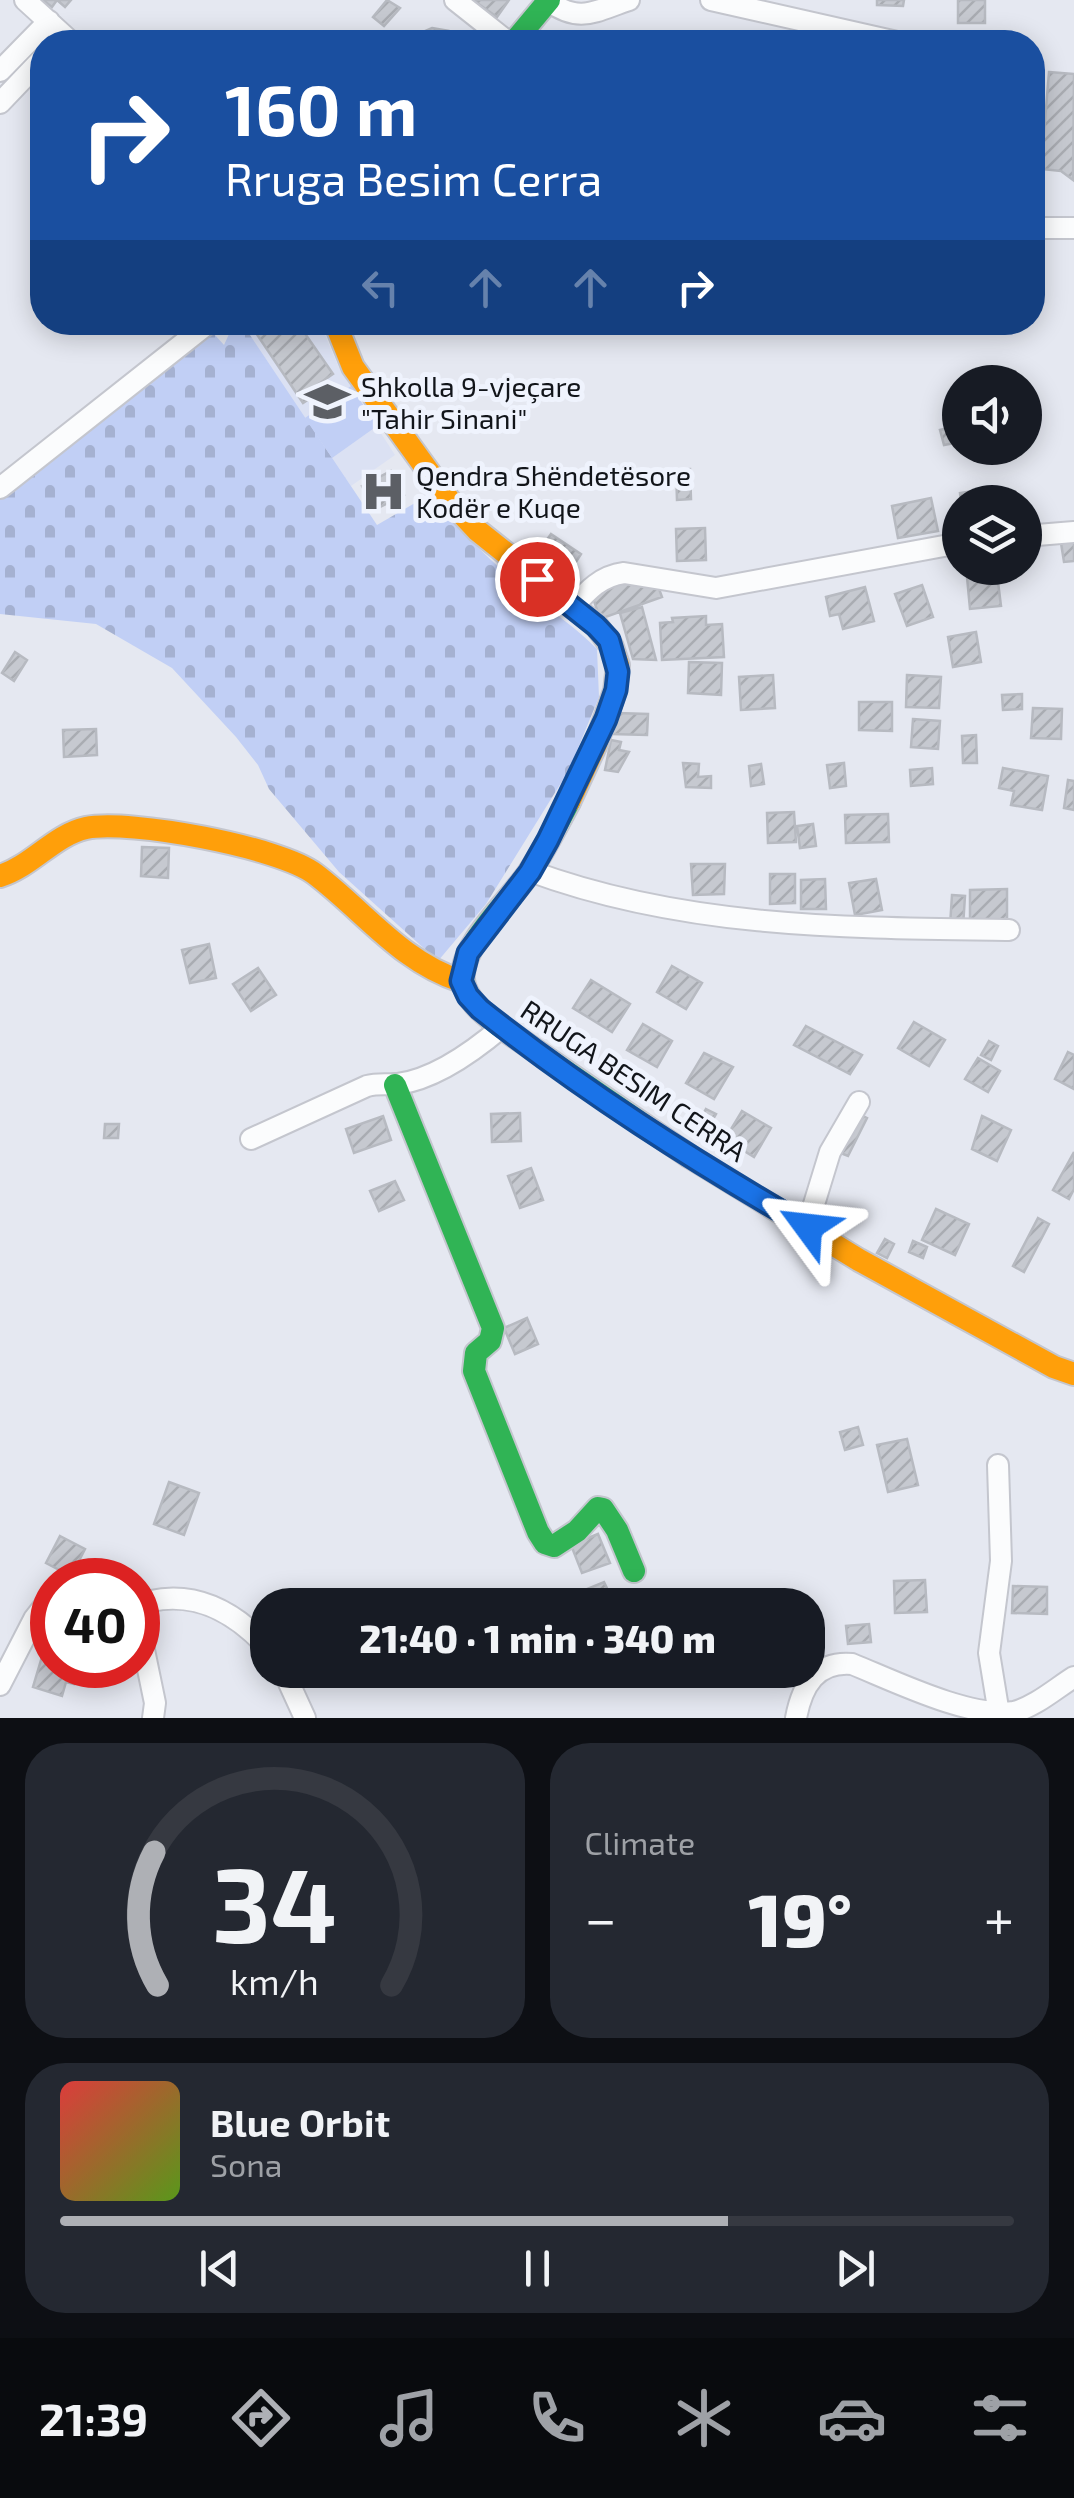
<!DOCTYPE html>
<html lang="en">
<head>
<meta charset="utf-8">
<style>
	body { margin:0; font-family:"Exo 2",sans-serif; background:#242831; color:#f1f3f6; height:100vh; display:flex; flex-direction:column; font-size:38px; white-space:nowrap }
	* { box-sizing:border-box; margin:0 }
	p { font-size:32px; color:#9ea1a6 }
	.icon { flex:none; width:55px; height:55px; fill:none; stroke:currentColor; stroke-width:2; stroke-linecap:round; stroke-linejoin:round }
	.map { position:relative; height:1718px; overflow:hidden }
	.side { display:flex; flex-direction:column; gap:25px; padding:25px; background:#0d0f14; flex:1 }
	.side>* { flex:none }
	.hud { position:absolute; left:30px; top:30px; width:1015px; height:305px; border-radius:40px; box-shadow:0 5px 25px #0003; background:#1a4fa0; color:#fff; overflow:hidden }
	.tools { position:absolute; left:942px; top:365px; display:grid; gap:20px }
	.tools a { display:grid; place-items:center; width:100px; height:100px; border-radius:50%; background:#171b24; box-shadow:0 5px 25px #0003; font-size:50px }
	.speed { position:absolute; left:30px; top:1558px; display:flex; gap:20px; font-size:50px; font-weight:700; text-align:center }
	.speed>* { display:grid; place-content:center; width:130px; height:130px; border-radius:50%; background:#171b24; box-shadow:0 5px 25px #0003; line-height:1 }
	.speed .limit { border:15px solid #d22; background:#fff; color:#111 }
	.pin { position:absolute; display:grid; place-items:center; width:85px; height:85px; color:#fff; margin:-42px; border:5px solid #fff; border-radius:50%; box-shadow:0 2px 10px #0007 }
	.me { position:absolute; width:110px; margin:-55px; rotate:300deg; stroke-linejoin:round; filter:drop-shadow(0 0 8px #0008) }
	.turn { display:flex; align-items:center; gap:35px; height:210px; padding:0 30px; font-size:45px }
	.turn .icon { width:130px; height:130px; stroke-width:2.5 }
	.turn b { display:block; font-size:70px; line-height:85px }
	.lanes { display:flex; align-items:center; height:95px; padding:0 30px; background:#0003; justify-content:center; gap:50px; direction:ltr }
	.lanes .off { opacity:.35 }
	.big { font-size:75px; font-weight:800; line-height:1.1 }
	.side .tile { flex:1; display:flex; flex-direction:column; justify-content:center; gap:15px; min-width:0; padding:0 35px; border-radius:40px; background:#242831 }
	.side .dial { align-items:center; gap:0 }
	.dial svg { height:260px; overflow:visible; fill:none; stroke:#363941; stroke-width:7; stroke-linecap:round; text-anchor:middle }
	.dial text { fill:#f1f3f6; stroke:none }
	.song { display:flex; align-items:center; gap:30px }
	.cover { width:120px; height:120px; border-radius:15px; background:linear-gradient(135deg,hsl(0 70% 55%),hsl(90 70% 35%)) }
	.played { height:10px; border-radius:5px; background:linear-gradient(90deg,#aeb0b5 70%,#363941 70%) }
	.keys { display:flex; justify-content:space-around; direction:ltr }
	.heat { display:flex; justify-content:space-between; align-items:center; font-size:55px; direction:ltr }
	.side .tiles { flex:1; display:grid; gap:25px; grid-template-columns:1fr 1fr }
	.tile:last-child { grid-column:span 2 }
	.trip { position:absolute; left:250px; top:1588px; width:575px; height:100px; border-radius:40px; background:#171b24; box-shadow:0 5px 25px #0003; font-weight:800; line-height:100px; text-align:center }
	.menu { display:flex; height:160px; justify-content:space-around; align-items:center; background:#090b0e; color:#9ea1a6 }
	.menu .icon { width:70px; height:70px }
	.menu .on { color:#aeb0b5 }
	.menu b { font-size:45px; color:#f1f3f6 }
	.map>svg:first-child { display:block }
	.built { fill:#dbe1f3 }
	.cemetery { fill:url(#cemetery-stones) }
	.pitch { fill:#c1cff5 }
	.building { fill:url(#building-hatch); stroke:#b7bac1; stroke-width:2.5 }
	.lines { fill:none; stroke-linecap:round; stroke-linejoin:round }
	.street-casing { stroke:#c4c6ce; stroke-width:24 }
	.fast-casing { stroke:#c4c6ce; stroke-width:26 }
	.slow-casing { stroke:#c4c6ce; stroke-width:26 }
	.street { stroke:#fbfcfd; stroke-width:20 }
	.fast { stroke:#30b455; stroke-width:22 }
	.slow { stroke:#ff9f0a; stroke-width:22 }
	.route-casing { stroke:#114b97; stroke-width:25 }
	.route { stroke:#1a73e8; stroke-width:18 }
	.labels { text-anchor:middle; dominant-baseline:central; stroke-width:10; stroke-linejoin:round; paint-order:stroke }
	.poi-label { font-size:28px; fill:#12151a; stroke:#eff3fd; text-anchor:start }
	.street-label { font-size:28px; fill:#12151a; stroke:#eff3fd }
</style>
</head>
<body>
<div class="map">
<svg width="1074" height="1718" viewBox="0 0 1074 1718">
	<defs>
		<pattern id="cemetery-stones" width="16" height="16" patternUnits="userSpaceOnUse" patternTransform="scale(2.5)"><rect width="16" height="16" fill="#c1cff5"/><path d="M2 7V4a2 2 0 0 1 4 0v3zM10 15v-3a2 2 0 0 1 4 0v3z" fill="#a5b1d1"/></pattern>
		<pattern id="building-hatch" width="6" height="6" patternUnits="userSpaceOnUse" patternTransform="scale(2.5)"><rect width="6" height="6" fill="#c6c9d0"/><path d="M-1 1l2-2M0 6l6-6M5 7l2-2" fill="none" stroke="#a9acb2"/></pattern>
	</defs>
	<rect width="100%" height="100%" fill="#e5e8f1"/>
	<path class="built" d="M242,323h78l19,45 56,87 -44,31z"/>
	<path class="cemetery" d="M234,323h8l135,202 50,-29c33,34 66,68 103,98 23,18 46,34 67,55l2,48 -30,73 -83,134 -48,57 -99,-89 -70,-83 -11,-24 -22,-28 -64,-69 -76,-44 -96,-10v-126l206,-163 18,20z"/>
	<path class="pitch" d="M351,386l26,40 -45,32 -27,-40z"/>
	<path class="building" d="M43,0h28l-6,7 -8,-7 -5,7z
		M387,0l13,8 -16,18 -11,-9z
		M473,0h36l-12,17z
		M877,0h27l-1,6 -26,-1z
		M958,0h27v23h-27z
		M432,28l17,3 10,11h-48l5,-7z
		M1049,72l25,2 -1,106 -12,-9 -20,-2z
		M259,322h38l36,52 -16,11 4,6 -18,12 -51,-76z
		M355,322h31v3l-30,2z
		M960,425v17l-16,3 -4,-15z
		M690,469l1,30 -14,1 -1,-30z
		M391,471l13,24 -30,15 -12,-24z
		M994,488l3,14h-36l-1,-9z
		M931,498l7,33 -40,7 -6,-32z
		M705,528l1,32 -29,1 -1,-32z
		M551,534l30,20 -20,31 -31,-21z
		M1074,541v20l-10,1 -3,-19z
		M997,574l4,32 -31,3 -3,-32z
		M636,582l22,4 4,11 -62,22 -9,-27 12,-6z
		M922,585l11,32 -26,9 -12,-32z
		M865,587l9,34 -31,8 -4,-15 -9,2 -4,-19z
		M642,607l14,53 -23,-1 -13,-46z
		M706,616v9l16,-1 2,33 -62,3 -2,-37 13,-1 -1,-4z
		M976,632l5,30 -28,5 -5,-30z
		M15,652l12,8 -13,21 -12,-8z
		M689,662l33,1 -1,32 -33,-2z
		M773,675l2,33 -34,2 -2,-33z
		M907,675l34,2 -2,31 -33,-1z
		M1022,694v15l-19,1 -1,-15z
		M859,702h33v29l-33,-1z
		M1033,708l29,1 -1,30 -30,-1z
		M617,713l31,1 -1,21 -35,-1z
		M913,719l27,2 -2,28 -27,-2z
		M96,729l1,26 -33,2 -1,-27z
		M976,735l1,28h-14l-1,-27z
		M611,740l10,2 -2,8 10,2 -11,20 -13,-2z
		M683,763l16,1 -1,13 13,-1v12l-25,-1z
		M844,763l2,23 -16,2 -3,-23z
		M761,764l3,20 -13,2 -2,-20z
		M932,768l1,16 -22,2 -1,-16z
		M1003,768l45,8 -6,34 -31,-5 3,-14 -15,-3z
		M1068,780l6,1v29l-10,-2z
		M794,812l2,30 -28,1 -1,-30z
		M888,814l1,28 -43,1 -1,-28z
		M813,824l3,22 -16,2 -3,-22z
		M142,847l27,1 -1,30 -27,-2z
		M691,864h34l-1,30 -31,1z
		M770,874h25v29l-25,1z
		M825,879l1,30h-25v-29z
		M876,879l6,31 -27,5 -6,-32z
		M1007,889v32h-37v-31z
		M952,895l13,1 -2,31 -13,-1z
		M209,944l7,34 -26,5 -8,-33z
		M672,966l30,17 -16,26 -29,-17z
		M258,968l18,27 -25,16 -18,-27z
		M591,980l39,24 -18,28 -39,-24z
		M914,1022l31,18 -16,26 -31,-18z
		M643,1024l29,17 -15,26 -30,-17z
		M806,1026l56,29 -12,19 -56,-29z
		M989,1041l9,5 -7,14 -10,-5z
		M1068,1052l6,3v34l-19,-10z
		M704,1053l29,14 -19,32 -28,-16z
		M978,1058l22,13 -12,21 -23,-13z
		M706,1109l10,5 -8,14 -10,-5z
		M742,1111l29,17 -17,29 -29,-18z
		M520,1113l1,28 -29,1 -1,-28z
		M857,1113l10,5 -19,38 -10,-4z
		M383,1116l8,24 -37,13 -8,-24z
		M982,1116l29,14 -14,31 -25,-12z
		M105,1124h14l-1,14h-14z
		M1074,1152v37l-5,10 -16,-9z
		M531,1168l12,32 -23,8 -12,-32z
		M395,1181l9,19 -25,11 -9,-20z
		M936,1209l33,15 -14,31 -33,-15z
		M1038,1218l11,6 -25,48 -11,-6z
		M885,1239l9,5 -7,14 -10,-5z
		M913,1241l14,6 -4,11 -14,-6z
		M527,1318l11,26 -23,10 -11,-26z
		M858,1427l5,18 -18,5 -5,-18z
		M907,1439l11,46 -30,7 -11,-47z
		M169,1482l30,11 -15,42 -30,-11z
		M598,1534l12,29 -28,10 -11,-28z
		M60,1536l25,13 -14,27 -25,-13z
		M925,1580l2,32 -32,1 -1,-32z
		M604,1582l11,23h-29l-6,-13z
		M1013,1586l34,1v27l-35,-1z
		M869,1624l2,18 -23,2 -2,-18z
		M44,1650l8,2v13h28l-6,19 -8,-2 -4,14 -29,-9z"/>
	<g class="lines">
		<defs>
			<path id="street" d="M25,0l46,42
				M455,0l53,42
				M711,0l186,42
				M548,1c32,23 47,10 81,-1
				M0,71l49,-50
				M0,103l42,-44
				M1032,228h42
				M0,488l210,-166
				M1025,536l49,-4
				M573,607c15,-17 28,-31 51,-34l92,15 244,-45
				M530,871c154,57 317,57 479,59
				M251,1139l116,-53c11,-3 21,-1 31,-2 37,-5 77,-34 104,-57
				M807,1227l23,-75 29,-50
				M998,1465l3,96 -12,92 10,61
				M283,1670l22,48
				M0,1685l34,-66 18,-23
				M153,1718l2,-15 -17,-82 4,-12 9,-8c47,-10 85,12 117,47
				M796,1718c6,-32 20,-57 56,-54 42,17 117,54 162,48 22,-6 41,-23 60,-35"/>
			<path id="fast" d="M514,42l35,-42
				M569,802c-12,23 -24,46 -38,68 -18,28 -72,75 -68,110 2,20 23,35 38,47l188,129
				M395,1085l98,243 -3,13 -14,12 -2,18 64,161 7,11 9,3 23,-15 21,-23 5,1 14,21 17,41"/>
			<path id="slow" d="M335,322l18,45 96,133 29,31 118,94 16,22 6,18 -3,26 -19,53 -27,58
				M0,876c32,-10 54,-41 86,-48 43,-9 194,19 229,46 49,37 86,88 146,107
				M689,1156l170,104 195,107 20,7"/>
		</defs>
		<use href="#street" class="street-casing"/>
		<use href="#fast" class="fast-casing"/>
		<use href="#slow" class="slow-casing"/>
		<use href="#street" class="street"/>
		<use href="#fast" class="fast"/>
		<use href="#slow" class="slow"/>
	</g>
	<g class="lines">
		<defs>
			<path id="route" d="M537,579l59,47 13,14 9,32 -2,18 -10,29 -58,121 -18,32 -62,81 -7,28 7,15 12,13c103,82 214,152 328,218"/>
		</defs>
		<use href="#route" class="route-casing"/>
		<use href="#route" class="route"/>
	</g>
	<defs>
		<symbol id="school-bare" viewBox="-9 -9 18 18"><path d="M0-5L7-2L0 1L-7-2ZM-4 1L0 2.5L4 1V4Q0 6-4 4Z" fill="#5c5f65" stroke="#eff3fd" stroke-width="2.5" paint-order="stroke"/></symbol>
		<symbol id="hospital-bare" viewBox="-9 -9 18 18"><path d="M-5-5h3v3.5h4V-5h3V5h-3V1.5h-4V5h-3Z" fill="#5c5f65" stroke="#eff3fd" stroke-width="2.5" paint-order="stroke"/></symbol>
	</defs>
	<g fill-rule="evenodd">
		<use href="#school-bare" x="296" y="370" width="63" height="63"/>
		<use href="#hospital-bare" x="352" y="460" width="63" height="63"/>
	</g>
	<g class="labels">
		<g class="poi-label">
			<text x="361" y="386">Shkolla 9-vjeçare<tspan x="361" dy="32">"Tahir Sinani"</tspan></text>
			<text x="416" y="475">Qendra Shëndetësore<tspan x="416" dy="32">Kodër e Kuqe</tspan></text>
		</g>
		<g class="street-label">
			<text transform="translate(634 1080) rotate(34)">RRUGA BESIM CERRA</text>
		</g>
	</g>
</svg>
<div class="tools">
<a><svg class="icon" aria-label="sound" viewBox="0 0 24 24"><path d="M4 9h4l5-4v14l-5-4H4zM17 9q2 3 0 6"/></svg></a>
<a><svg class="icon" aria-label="layers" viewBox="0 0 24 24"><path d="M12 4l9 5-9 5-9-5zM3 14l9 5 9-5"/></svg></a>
</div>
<div class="speed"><div class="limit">40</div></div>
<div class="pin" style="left:537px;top:579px;background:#d93025"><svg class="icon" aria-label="arrive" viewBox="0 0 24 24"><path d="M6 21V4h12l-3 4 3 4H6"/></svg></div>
<svg class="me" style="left:808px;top:1227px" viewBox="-20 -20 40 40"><path d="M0-17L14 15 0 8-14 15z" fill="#1a73e8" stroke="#fff" stroke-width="4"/></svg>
<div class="trip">21:40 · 1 min · 340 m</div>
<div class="hud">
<div class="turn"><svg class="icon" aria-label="right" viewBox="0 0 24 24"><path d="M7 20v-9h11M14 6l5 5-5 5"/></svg><div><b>160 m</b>Rruga Besim Cerra</div></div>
<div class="lanes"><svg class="icon off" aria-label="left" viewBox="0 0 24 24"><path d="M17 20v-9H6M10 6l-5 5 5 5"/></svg><svg class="icon off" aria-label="ahead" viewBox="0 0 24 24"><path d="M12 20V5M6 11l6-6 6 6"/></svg><svg class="icon off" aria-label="ahead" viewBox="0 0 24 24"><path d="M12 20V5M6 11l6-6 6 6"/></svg><svg class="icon" aria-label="right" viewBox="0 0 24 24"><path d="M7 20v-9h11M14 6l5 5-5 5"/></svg></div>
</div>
</div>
<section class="side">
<div class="tiles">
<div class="tile dial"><svg viewBox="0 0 100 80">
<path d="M14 69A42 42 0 1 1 86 69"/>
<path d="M14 69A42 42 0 0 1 13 28" stroke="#aeb0b5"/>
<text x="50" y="56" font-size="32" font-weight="700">34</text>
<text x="50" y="72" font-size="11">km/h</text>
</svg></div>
<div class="tile"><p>Climate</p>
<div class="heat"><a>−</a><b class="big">19°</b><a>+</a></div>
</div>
<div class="tile">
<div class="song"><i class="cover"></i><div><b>Blue Orbit</b><p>Sona</p></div></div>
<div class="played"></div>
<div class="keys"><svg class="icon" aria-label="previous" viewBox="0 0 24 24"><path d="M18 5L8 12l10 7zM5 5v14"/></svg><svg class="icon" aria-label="pause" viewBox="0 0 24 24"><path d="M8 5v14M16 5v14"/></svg><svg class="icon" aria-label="next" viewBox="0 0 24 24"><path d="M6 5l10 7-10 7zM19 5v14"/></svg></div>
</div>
</div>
</section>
<nav class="menu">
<b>21:39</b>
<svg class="icon on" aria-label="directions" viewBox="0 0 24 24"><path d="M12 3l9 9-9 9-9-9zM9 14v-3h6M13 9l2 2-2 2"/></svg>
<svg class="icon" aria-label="music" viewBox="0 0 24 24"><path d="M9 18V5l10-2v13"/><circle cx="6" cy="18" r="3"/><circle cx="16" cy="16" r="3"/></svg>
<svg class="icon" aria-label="phone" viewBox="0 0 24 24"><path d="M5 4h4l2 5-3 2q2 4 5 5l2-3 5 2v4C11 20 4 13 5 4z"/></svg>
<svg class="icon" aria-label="climate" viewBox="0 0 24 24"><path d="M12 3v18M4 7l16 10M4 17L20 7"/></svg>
<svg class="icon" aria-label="car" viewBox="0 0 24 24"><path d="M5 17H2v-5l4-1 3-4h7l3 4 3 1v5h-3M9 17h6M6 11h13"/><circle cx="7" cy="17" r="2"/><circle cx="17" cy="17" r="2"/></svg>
<svg class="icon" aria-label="filters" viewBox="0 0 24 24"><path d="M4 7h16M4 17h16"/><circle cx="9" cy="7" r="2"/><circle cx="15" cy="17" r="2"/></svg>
</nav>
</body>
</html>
